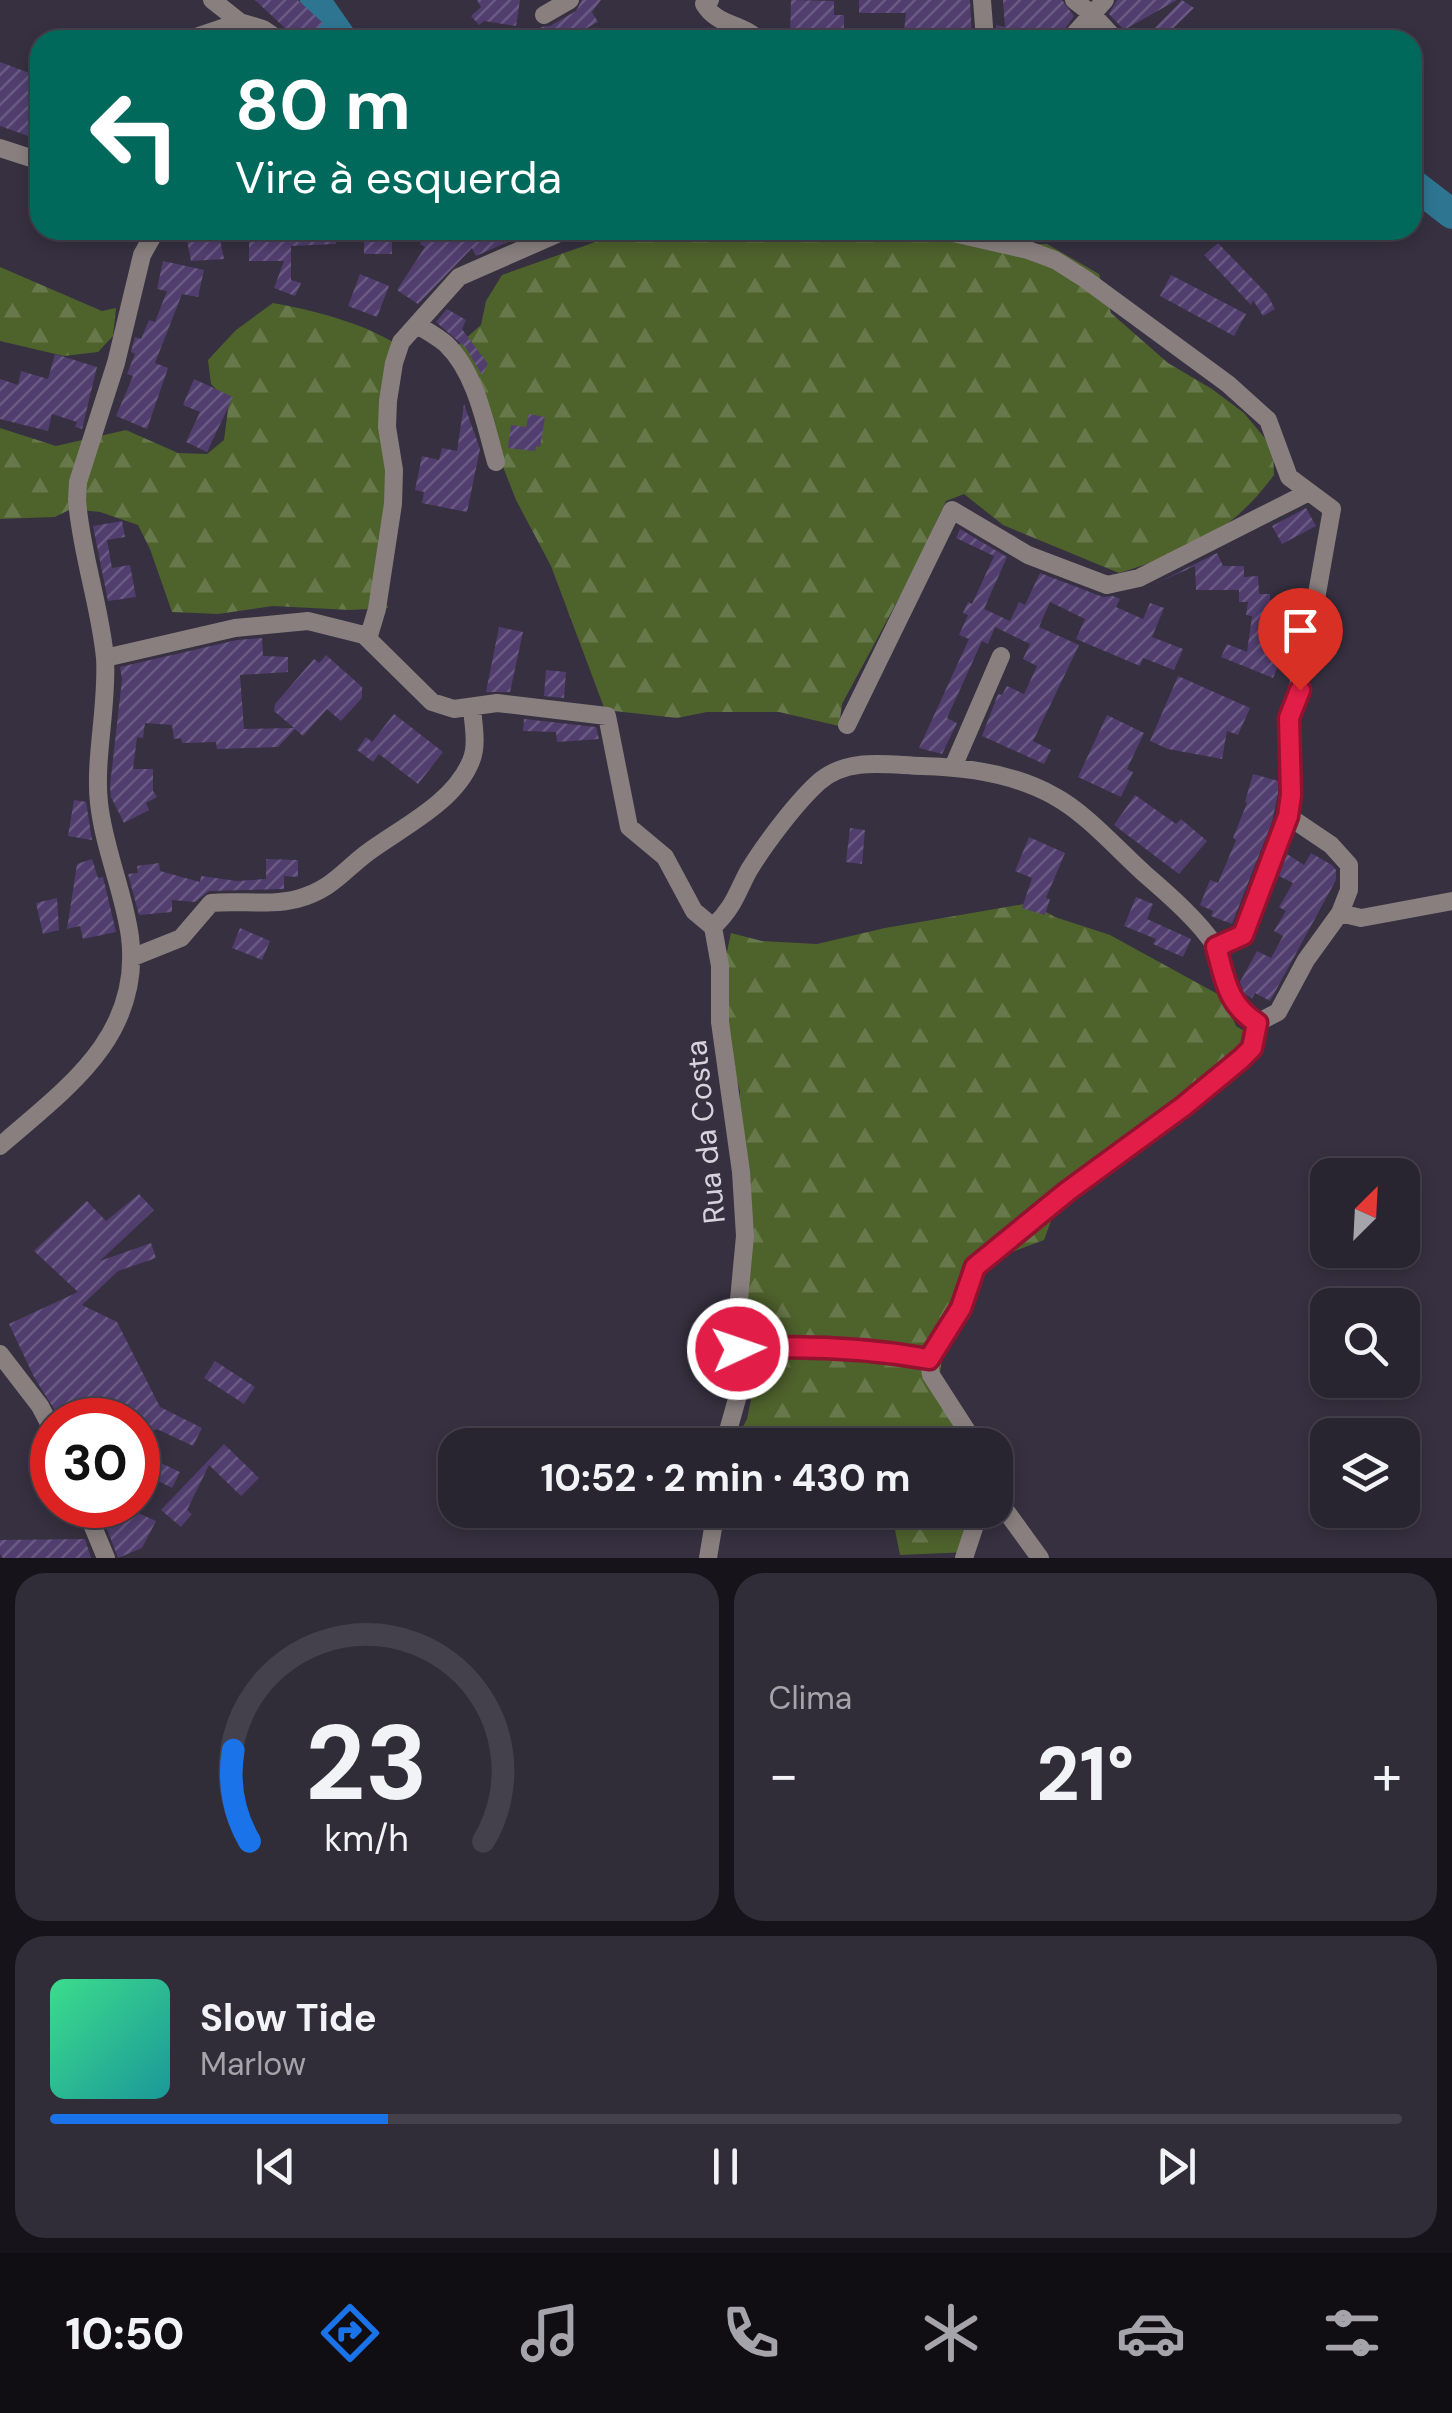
<!DOCTYPE html>
<html lang="pt">
<head>
<meta charset="utf-8">
<style>
	body { margin:0; font-family:"DM Sans",sans-serif; background:#302c38; color:#f1f3f6; height:100vh; display:flex; flex-direction:column; font-size:38px; white-space:nowrap }
	* { box-sizing:border-box; margin:0 }
	p { font-size:32px; color:#a5a4ab }
	.icon { flex:none; width:55px; height:55px; fill:none; stroke:currentColor; stroke-width:2; stroke-linecap:round; stroke-linejoin:round }
	.map { position:relative; height:1558px; overflow:hidden }
	.side { display:flex; flex-direction:column; gap:15px; padding:15px; background:#16141a; flex:1 }
	.side>* { flex:none }
	.guide { position:absolute; left:30px; top:30px; width:1392px; height:210px; border-radius:30px; box-shadow:0 5px 15px #0003,0 0 0 2px #44414c; background:#00695c; color:#fff; overflow:hidden }
	.needle { width:65px; rotate:24deg }
	.fabs { position:absolute; left:1310px; top:1158px; display:grid; gap:20px }
	.fabs a { display:grid; place-items:center; width:110px; height:110px; border-radius:20px; background:#282430; box-shadow:0 5px 15px #0003,0 0 0 2px #44414c; font-size:50px }
	.speed { position:absolute; left:30px; top:1398px; display:flex; gap:20px; font-size:50px; font-weight:700; text-align:center }
	.speed>* { display:grid; place-content:center; width:130px; height:130px; border-radius:50%; background:#282430; box-shadow:0 5px 15px #0003,0 0 0 2px #44414c; line-height:1 }
	.speed .limit { border:15px solid #d22; background:#fff; color:#111 }
	.pin { position:absolute; display:grid; place-items:center; width:85px; height:85px; color:#fff; margin:-102px -42px; border-radius:50% 50% 50% 0; rotate:-45deg; box-shadow:0 0 10px #0007 }
	.pin .icon { rotate:45deg }
	.me { position:absolute; width:110px; margin:-55px; rotate:87deg; stroke-linejoin:round; filter:drop-shadow(0 0 8px #0008) }
	.turn { display:flex; align-items:center; gap:35px; height:210px; padding:0 40px; font-size:45px }
	.turn .icon { width:130px; height:130px; stroke-width:2.5 }
	.turn b { display:block; font-size:70px; line-height:85px }
	.big { font-size:75px; font-weight:700; line-height:1.1 }
	.side .card { flex:1; display:flex; flex-direction:column; justify-content:center; gap:15px; min-width:0; padding:0 35px; border-radius:30px; background:#302c38 }
	.side .dial { align-items:center; gap:0 }
	.dial svg { height:260px; overflow:visible; fill:none; stroke:#44414c; stroke-width:7; stroke-linecap:round; text-anchor:middle }
	.dial text { fill:#f1f3f6; stroke:none }
	.song { display:flex; align-items:center; gap:30px }
	.cover { width:120px; height:120px; border-radius:15px; background:linear-gradient(135deg,hsl(150 70% 55%),hsl(180 70% 35%)) }
	.played { height:10px; border-radius:5px; background:linear-gradient(90deg,#1a73e8 25%,#44414c 25%) }
	.keys { display:flex; justify-content:space-around; direction:ltr }
	.heat { display:flex; justify-content:space-between; align-items:center; font-size:55px; direction:ltr }
	.side .tiles { flex:1; display:grid; gap:15px; grid-template-columns:1fr 1fr }
	.card:last-child { grid-column:span 2 }
	.trip { position:absolute; left:438px; top:1428px; width:575px; height:100px; border-radius:30px; background:#282430; box-shadow:0 5px 15px #0003,0 0 0 2px #44414c; font-weight:700; line-height:100px; text-align:center }
	.tab-bar { display:flex; height:160px; justify-content:space-around; align-items:center; background:#100e13; color:#a5a4ab }
	.tab-bar .icon { width:70px; height:70px }
	.tab-bar .current { color:#1a73e8 }
	.tab-bar b { font-size:45px; color:#f1f3f6 }
	.map>svg:first-child { display:block }
	.forest { fill:url(#forest-firs) }
	.lines { fill:none; stroke-linecap:round; stroke-linejoin:round }
	.river { stroke:#2e7591; stroke-width:30 }
	.building { fill:url(#building-hatch) }
	.minor { stroke:#897f7f; stroke-width:18 }
	.route-casing { stroke:#92132f; stroke-width:25 }
	.route { stroke:#e11d48; stroke-width:18 }
	.labels { text-anchor:middle; dominant-baseline:central; stroke-width:10; stroke-linejoin:round; paint-order:stroke }
	.street-label { font-size:30px; fill:#d6d3dd; stroke:#363040 }
</style>
</head>
<body>
<div class="map">
<svg width="1452" height="1558" viewBox="0 0 1452 1558">
	<defs>
		<pattern id="forest-firs" width="22" height="20" patternUnits="userSpaceOnUse" patternTransform="scale(2.5)"><rect width="22" height="20" fill="#4e622c"/><path d="M5 1l3.5 6h-7zM16 11l3.5 6h-7z" fill="#67784a"/></pattern>
		<pattern id="building-hatch" width="6" height="6" patternUnits="userSpaceOnUse" patternTransform="scale(2.5)"><rect width="6" height="6" fill="#513e6f"/><path d="M-1 1l2-2M0 6l6-6M5 7l2-2" fill="none" stroke="#695983"/></pattern>
	</defs>
	<rect width="100%" height="100%" fill="#363040"/>
	<path class="forest" d="M629,230h291l70,19 24,-5h33l52,30 12,39 57,50 44,26 32,24 29,35 1,27c-44,59 -86,77 -155,98l-116,-48 -39,-31 -18,7 -33,71 -71,132 -3,22 -60,-14h-72l-30,6 -72,-8 -54,-144 -35,-66 -60,-153 25,-22 5,-24 16,-26z
		M0,267l102,44 14,-3 -3,28 -15,16 -34,4 -64,-15z
		M273,303c44,8 95,21 131,46l-18,96 -1,155 3,8 -38,2 -77,-4 -55,8 -46,-2 -22,-63 -12,-24 -38,-13 -29,-3 -16,8 -55,2v-91l56,18 70,-16 52,23 29,1 17,-14 5,-38 -18,-18 -3,-24 28,-30z
		M1030,903l25,14 55,18 113,62 13,29 20,12 -201,172 -11,30 -69,26 -31,77 -5,37 34,65h-95l-2,-10 -42,-6 -13,16h-88l14,-26 9,-44 -10,-47 -5,-75 -3,-96 2,-66 -16,-53 1,-77 6,-28 31,8 55,3 68,-16z
		M891,1510h101l-22,42 -70,3z"/>
	<g class="lines">
		<path class="river" d="M315,0l28,40
			M1412,183l40,31"/>
	</g>
	<path class="building" d="M255,0h43l25,23 -17,17h-15l-4,-10z
		M477,0h43l-4,26 -32,-5 -5,4 -8,-9 10,-9z
		M582,0h19l-9,12 6,10 -33,18h-16l-8,-13 9,-1 26,-15z
		M791,0l43,1v14h10v25l-54,-2z
		M859,0h111l2,40h-69l3,-27h-47z
		M1003,0h59l12,16 -17,24h-60l-1,-15 9,2z
		M1117,0h60l-53,30 -15,-16z
		M1182,0l12,8 -33,32h-18z
		M0,62l40,15v34l-9,26 -31,-11z
		M185,230h33l6,29 -33,2z
		M249,230h87v14l-45,2v34l10,3 -6,13 -21,-8 10,-27h-35z
		M364,230h12v8h16v16h-28z
		M427,230h108l-59,26 -4,-8 -54,56 -21,-14 28,-43 -5,-3z
		M1218,243l49,51 8,15 -12,7 -10,-16 -2,5 -47,-50z
		M163,261l41,9 -6,27 -16,-3 -27,69 13,5 -21,61 -31,-13 17,-40 -6,-2 8,-20 -4,-2 4,-15 6,2 8,-19 6,2 12,-31 -10,-2z
		M360,274l29,12 -12,31 -29,-11z
		M1171,275l75,39 -12,22 -74,-40z
		M447,309l19,11 -4,9 26,35 -6,11 -16,-27 -30,-26z
		M55,354l42,13 -15,62 -7,-2 2,-5 -25,-8 -4,17 -48,-12v-40l18,6 3,-14 27,8z
		M194,379l39,18 -26,55 -21,-10 14,-30 -17,-7z
		M464,404l16,45 -13,63 -45,-9 2,-11 -9,-2 7,-34 17,4 3,-12 15,3z
		M529,414l16,3 -5,30 -4,-1 -1,5 -27,-3 3,-23 15,2z
		M1306,508l10,18 -34,18 -10,-18z
		M122,521l3,16 -18,3 5,28 18,-3 6,32 -28,4 -15,-75z
		M960,529l47,28 -23,52 26,12 9,-19 6,3 15,-32 63,24 10,-1 7,3 -4,8 27,12 7,-16 14,5 -12,29 31,12 -9,21 -31,-12 -3,8 -64,-27 9,-20 -35,-17 -11,25 40,18 -46,96 18,9 -7,14 -62,-28 16,-42 4,1 5,-9 17,8 13,-28 -14,-7 7,-15 -35,-17 -7,17 -6,-3 -35,77 10,5 -15,31 -23,-6 50,-109 -10,-4 9,-20 -5,-2 5,-11 4,2 22,-48 -38,-18z
		M1217,553l6,13h21v11l14,-1 1,18h11v13l11,1 -7,50 6,3 -7,17 -52,-21 6,-13 20,8 5,-36 -6,-1 2,-13h-9v-12h-43l-1,-24 -40,18z
		M499,627l24,5 -13,60h-24z
		M262,638l1,18 25,1v15l-48,3 4,54 50,-1 -20,-17 1,-7 39,-45 5,4 7,-8 36,32v11l-21,23 -14,-12 -24,27 -8,-7 -17,18 -61,2 -1,-7 -34,1 -1,-5 -7,1 -2,-14 -27,-2 -2,15 -6,-1 -4,32h20v22l4,6 -11,6 3,7 -25,13 -13,-26 -1,-11 12,-107 -2,-12 117,-27z
		M546,670l20,2 -2,26 -20,-2z
		M1178,676l72,32 -12,27 -11,-4 -5,28 -54,-10 -18,-8z
		M394,714l49,38 -25,32 -39,-30 -6,8 -16,-12 9,-13 6,5z
		M1107,715l37,18 -17,36 6,3 -12,25 -43,-20z
		M524,719l72,8 3,12 -42,3 -1,-10 -33,-1z
		M1253,774l25,7v13l-6,28 -40,102 -21,-8 2,-5 -13,-6 10,-25 8,3 18,-43 -3,-2 14,-35 -2,-1z
		M1135,795l41,29 5,-5 26,22 -28,33 -65,-49z
		M74,800l12,2 6,38 -24,-4z
		M850,828l15,2 -3,34 -16,-2z
		M1029,837l36,16 -19,45 4,1 -5,16 -23,-7 10,-30 -17,-7z
		M1311,853l21,12 4,5v10l-66,121 -15,-8 -3,5 -8,-4 -4,-12 17,-31 14,7 12,-22 -9,-5 12,-20 -7,-4 14,-24 -14,-7 8,-22 17,11z
		M92,859l6,19 5,-1 13,55 -33,7 -3,-13 -13,3 10,-65z
		M266,859l32,1v17l-14,-1v13l-75,2 -14,11 -23,-2v12l-33,3 -11,-41 10,-1 -1,-7 22,-3 1,8 40,11 1,-6 36,5 29,-2z
		M1136,897l17,7 -6,15 44,20 -8,18 -30,-13 3,-5 -32,-13z
		M57,898l2,32 -16,4 -7,-31z
		M240,928l30,13 -8,19 -30,-12z
		M139,1194l15,16 -54,51 51,-18 5,15 -38,13 -36,34 35,17 43,85 42,21 -9,18 -36,-17 -19,9v-18h-77l-27,-43 -25,-53 69,-32 -44,-41 53,-50 19,20z
		M215,1361l40,26 -11,17 -40,-26z
		M845,1427l1,18h-30v-17z
		M224,1444l35,34 -18,18 -32,-31 -22,45 5,4 -11,13 -20,-17z
		M138,1452l42,20 -8,16 -34,-17z
		M98,1505h35l3,7 20,9 -14,27 -24,10z
		M85,1539l6,19h-88l-3,-4v-14z"/>
	<g class="lines">
		<path class="minor" d="M710,0l-6,4c13,22 38,19 55,36
			M982,0l3,40
			M1074,0l19,15 23,25
			M544,15l26,-15
			M240,22l23,7 16,11
			M187,40l53,-18 -28,-22
			M1069,40l36,-40
			M0,148l40,13
			M940,230l88,20 27,10 30,19 143,105 40,36 21,57 43,32 -27,152 -16,57 2,77 -3,21 -45,119 -27,12
			M419,326c8,5 19,11 27,18 30,29 39,79 50,118
			M368,639l9,-30 16,-105 1,-34 -7,-43 1,-26 6,-38 7,-21 58,-65 107,-47
			M105,658l130,-30 73,-7 56,14 68,67 22,7 43,-6 110,13 22,111 36,30 29,54 19,16
			M847,725l105,-215 76,45 79,30 32,-7 170,-86
			M953,767l48,-111
			M1340,913l21,5 91,-17
			M713,927c21,-20 23,-33 36,-57 16,-26 48,-69 71,-89 29,-24 67,-16 102,-15 45,1 93,8 132,30 32,17 65,55 92,79 22,19 54,47 69,71 20,32 1,50 42,77
			M713,927l7,39v56l21,150 4,64 -9,95 3,18 9,11 -24,85
			M131,958l50,-20 30,-35c28,-3 58,3 86,-4 34,-9 45,-27 70,-46 35,-26 87,-50 104,-92 7,-16 2,-37 1,-54
			M1257,1023l21,-11 28,-52 34,-47 9,-23v-25l-18,-20 -43,-29
			M0,1146c67,-58 142,-110 130,-209 -6,-45 -26,-88 -31,-134 -5,-44 9,-98 6,-145 -5,-53 -24,-105 -28,-158l1,-18 38,-119 26,-108 14,-25
			M739,1349c64,-4 126,-1 190,10
			M0,1354l40,52 12,23
			M976,1445l-45,-70 -2,-16 32,-51 14,-41 94,-76 115,-85 57,-47 11,-11 5,-25
			M995,1496l45,62
			M84,1505l22,53
			M708,1558l8,-48
			M964,1558l16,-48"/>
	</g>
	<g class="lines">
		<defs>
			<path id="route" d="M738,1349c65,-4 127,-1 191,10l32,-51 14,-41 93,-76 116,-85 57,-47 11,-11 5,-25c-30,-19 -32,-44 -41,-76l27,-12 45,-119 3,-21 -2,-77 11,-28"/>
		</defs>
		<use href="#route" class="route-casing"/>
		<use href="#route" class="route"/>
	</g>
	<g class="labels">
		<g class="street-label">
			<text transform="translate(705 1132) rotate(-96)">Rua da Costa</text>
		</g>
	</g>
</svg>
<div class="fabs">
<a><svg class="needle" viewBox="-14 -14 28 28"><path d="M0-13l5 13h-10z" fill="#e53935"/><path d="M0 13l5-13h-10z" fill="#a5a4ab"/></svg></a>
<a><svg class="icon" aria-label="search" viewBox="0 0 24 24"><circle cx="10" cy="10" r="6"/><path d="M15 15l6 6"/></svg></a>
<a><svg class="icon" aria-label="layers" viewBox="0 0 24 24"><path d="M12 4l9 5-9 5-9-5zM3 14l9 5 9-5"/></svg></a>
</div>
<div class="speed"><div class="limit">30</div></div>
<div class="pin" style="left:1300px;top:690px;background:#d93025"><svg class="icon" aria-label="arrive" viewBox="0 0 24 24"><path d="M6 21V4h12l-3 4 3 4H6"/></svg></div>
<svg class="me" style="left:738px;top:1349px" viewBox="-20 -20 40 40"><circle r="17" fill="#e11d48" stroke="#fff" stroke-width="3"/><path d="M0-11L8 9 0 5-8 9z" fill="#fff"/></svg>
<div class="trip">10:52 · 2 min · 430 m</div>
<div class="guide">
<div class="turn"><svg class="icon" aria-label="left" viewBox="0 0 24 24"><path d="M17 20v-9H6M10 6l-5 5 5 5"/></svg><div><b>80 m</b>Vire à esquerda</div></div>
</div>
</div>
<section class="side">
<div class="tiles">
<div class="card dial"><svg viewBox="0 0 100 80">
<path d="M14 69A42 42 0 1 1 86 69"/>
<path d="M14 69A42 42 0 0 1 9 41" stroke="#1a73e8"/>
<text x="50" y="56" font-size="32" font-weight="700">23</text>
<text x="50" y="72" font-size="11">km/h</text>
</svg></div>
<div class="card"><p>Clima</p>
<div class="heat"><a>−</a><b class="big">21°</b><a>+</a></div>
</div>
<div class="card">
<div class="song"><i class="cover"></i><div><b>Slow Tide</b><p>Marlow</p></div></div>
<div class="played"></div>
<div class="keys"><svg class="icon" aria-label="previous" viewBox="0 0 24 24"><path d="M18 5L8 12l10 7zM5 5v14"/></svg><svg class="icon" aria-label="pause" viewBox="0 0 24 24"><path d="M8 5v14M16 5v14"/></svg><svg class="icon" aria-label="next" viewBox="0 0 24 24"><path d="M6 5l10 7-10 7zM19 5v14"/></svg></div>
</div>
</div>
</section>
<nav class="tab-bar">
<b>10:50</b>
<svg class="icon current" aria-label="directions" viewBox="0 0 24 24"><path d="M12 3l9 9-9 9-9-9zM9 14v-3h6M13 9l2 2-2 2"/></svg>
<svg class="icon" aria-label="music" viewBox="0 0 24 24"><path d="M9 18V5l10-2v13"/><circle cx="6" cy="18" r="3"/><circle cx="16" cy="16" r="3"/></svg>
<svg class="icon" aria-label="phone" viewBox="0 0 24 24"><path d="M5 4h4l2 5-3 2q2 4 5 5l2-3 5 2v4C11 20 4 13 5 4z"/></svg>
<svg class="icon" aria-label="climate" viewBox="0 0 24 24"><path d="M12 3v18M4 7l16 10M4 17L20 7"/></svg>
<svg class="icon" aria-label="car" viewBox="0 0 24 24"><path d="M5 17H2v-5l4-1 3-4h7l3 4 3 1v5h-3M9 17h6M6 11h13"/><circle cx="7" cy="17" r="2"/><circle cx="17" cy="17" r="2"/></svg>
<svg class="icon" aria-label="filters" viewBox="0 0 24 24"><path d="M4 7h16M4 17h16"/><circle cx="9" cy="7" r="2"/><circle cx="15" cy="17" r="2"/></svg>
</nav>
</body>
</html>
